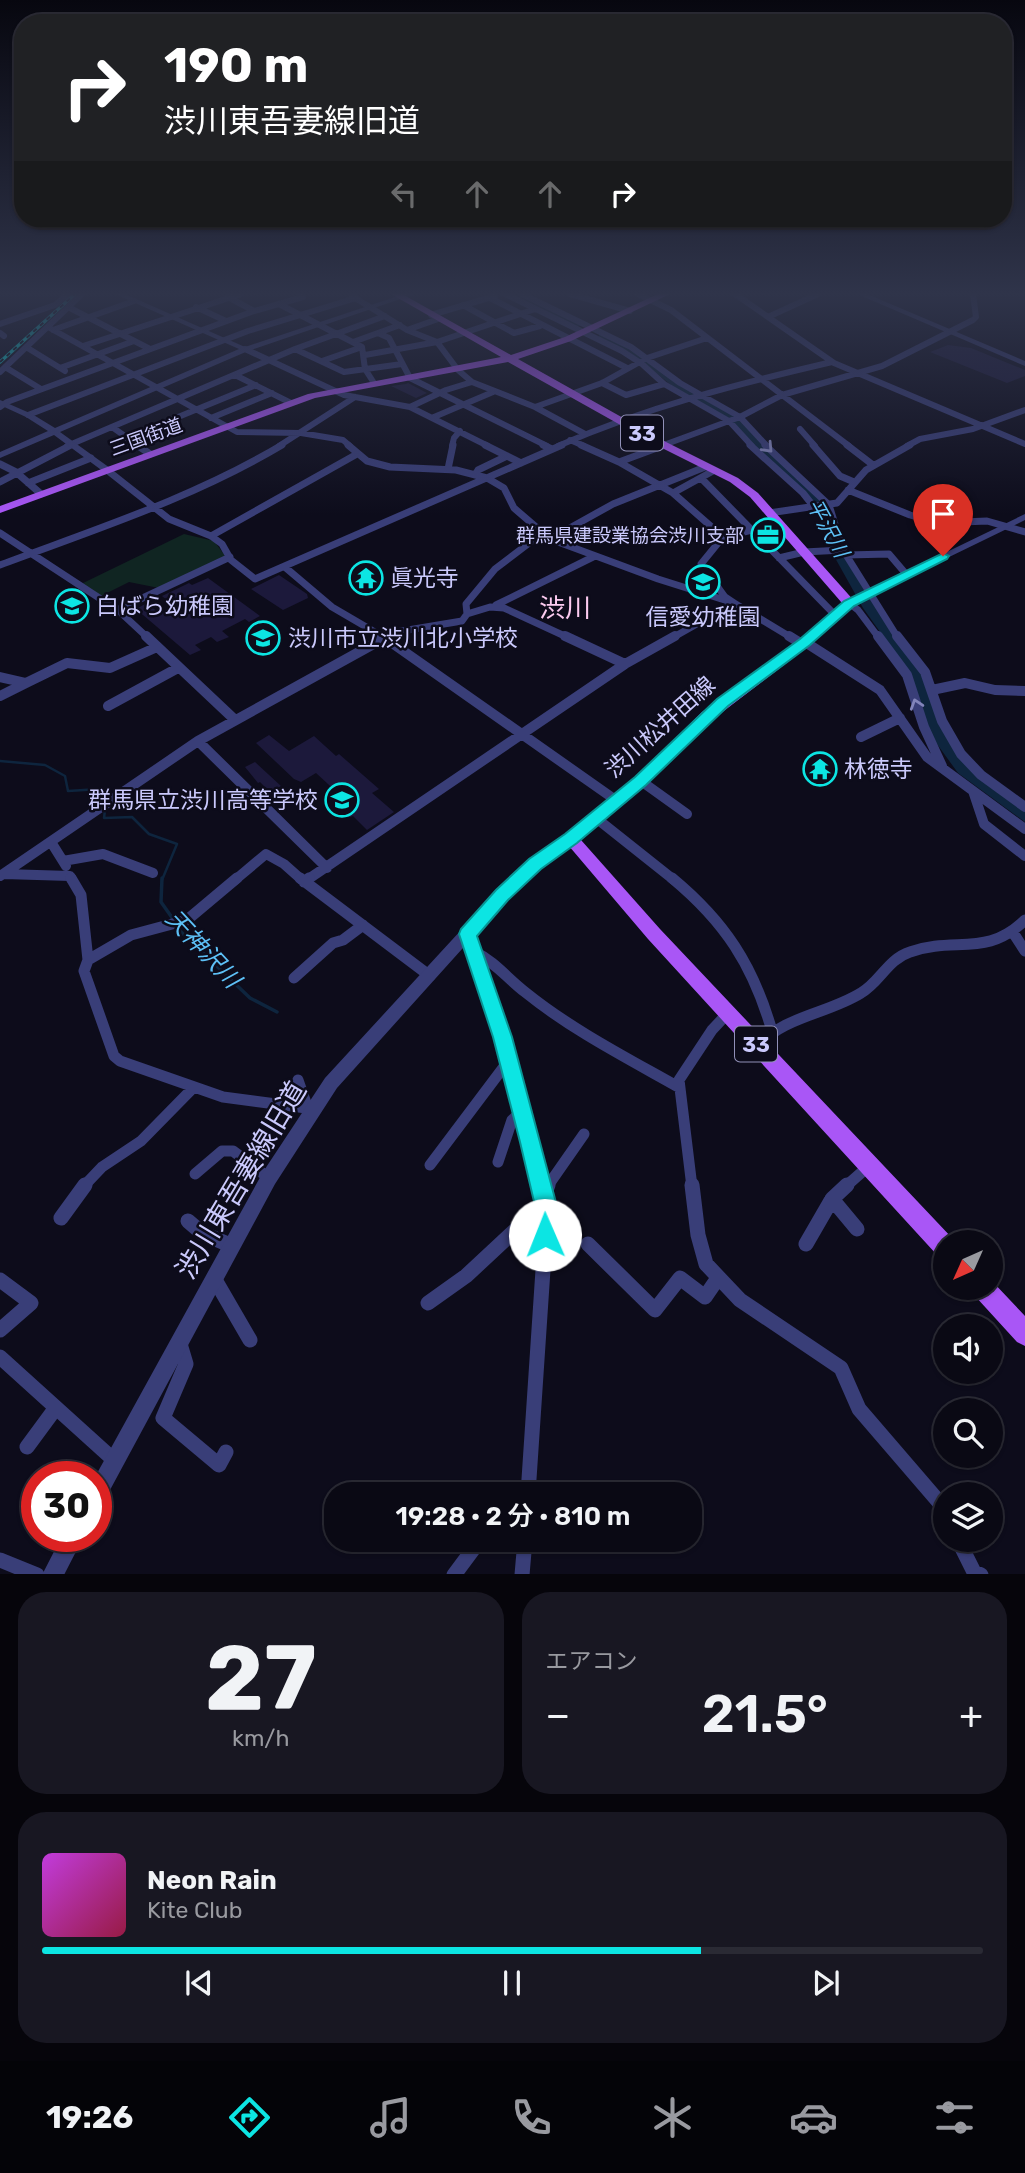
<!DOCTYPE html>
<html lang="ja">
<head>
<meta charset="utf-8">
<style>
	body { margin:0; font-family:Rubik,"Noto Sans JP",sans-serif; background:#181722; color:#f1f3f6; height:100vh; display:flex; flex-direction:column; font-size:26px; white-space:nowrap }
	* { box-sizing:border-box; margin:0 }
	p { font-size:23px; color:#999aa0 }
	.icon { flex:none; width:38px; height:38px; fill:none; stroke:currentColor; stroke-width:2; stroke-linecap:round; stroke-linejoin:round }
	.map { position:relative; height:1574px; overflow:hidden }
	.side { display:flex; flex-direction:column; gap:18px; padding:18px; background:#06050b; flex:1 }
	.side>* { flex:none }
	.hud { position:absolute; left:14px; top:14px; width:998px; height:214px; border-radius:28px; box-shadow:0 2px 5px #0004,0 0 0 2px #2a2a34; background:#202124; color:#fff; overflow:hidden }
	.needle { width:46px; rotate:225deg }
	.buttons { position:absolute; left:933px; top:1230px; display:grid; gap:14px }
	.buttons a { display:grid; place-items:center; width:70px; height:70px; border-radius:50%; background:#0a0914; box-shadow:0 2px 5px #0004,0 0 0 2px #2a2a34; font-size:35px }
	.speed { position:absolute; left:21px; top:1461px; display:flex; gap:14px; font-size:35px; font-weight:700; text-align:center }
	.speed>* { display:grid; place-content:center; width:91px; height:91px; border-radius:50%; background:#0a0914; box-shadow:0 2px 5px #0004,0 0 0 2px #2a2a34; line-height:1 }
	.speed .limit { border:10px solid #d22; background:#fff; color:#111 }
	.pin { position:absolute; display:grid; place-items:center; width:60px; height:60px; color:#fff; margin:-72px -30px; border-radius:50% 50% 50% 0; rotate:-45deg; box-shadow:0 0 7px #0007 }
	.pin .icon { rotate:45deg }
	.me { position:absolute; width:77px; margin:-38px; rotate:359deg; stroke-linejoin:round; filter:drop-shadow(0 0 5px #0008) }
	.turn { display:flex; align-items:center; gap:24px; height:147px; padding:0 35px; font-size:32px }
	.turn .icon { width:91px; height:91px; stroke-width:2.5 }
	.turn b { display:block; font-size:49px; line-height:60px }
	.lanes { display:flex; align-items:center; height:66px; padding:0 35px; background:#0003; justify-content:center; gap:35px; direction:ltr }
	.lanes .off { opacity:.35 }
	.big { font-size:52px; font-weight:600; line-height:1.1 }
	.side .tile { flex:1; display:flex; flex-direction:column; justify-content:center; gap:10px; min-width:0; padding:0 24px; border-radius:28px; background:#181722 }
	.side .dial { align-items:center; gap:0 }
	.dial b { font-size:91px; line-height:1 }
	.song { display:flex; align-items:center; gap:21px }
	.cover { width:84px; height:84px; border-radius:10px; background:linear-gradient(135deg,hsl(290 70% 55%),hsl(340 70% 35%)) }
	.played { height:7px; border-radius:4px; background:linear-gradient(90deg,#0ce5e3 70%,#2a2a34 70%) }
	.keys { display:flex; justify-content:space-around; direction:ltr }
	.heat { display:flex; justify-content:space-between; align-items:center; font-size:38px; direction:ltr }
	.side .tiles { flex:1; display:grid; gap:18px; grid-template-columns:1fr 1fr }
	.tile:last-child { grid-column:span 2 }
	.trip { position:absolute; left:324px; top:1482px; width:378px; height:70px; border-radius:28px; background:#0a0914; box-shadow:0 2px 5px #0004,0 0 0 2px #2a2a34; font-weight:600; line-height:70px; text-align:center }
	.menu { display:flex; height:112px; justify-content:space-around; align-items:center; background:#040408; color:#999aa0 }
	.menu .icon { width:49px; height:49px }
	.menu .on { color:#0ce5e3 }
	.menu b { font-size:32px; color:#f1f3f6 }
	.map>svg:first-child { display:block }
	.green { fill:#102522 }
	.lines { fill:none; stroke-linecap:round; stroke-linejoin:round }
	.stream-far1 { stroke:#0e253e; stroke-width:2.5 }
	.stream { stroke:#0e253e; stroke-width:3.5 }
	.river { fill:#0e253e; fill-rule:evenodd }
	.building { fill:#1c193b }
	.minor-far4 { stroke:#393e78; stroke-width:6 }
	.minor-far3 { stroke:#393e78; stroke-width:7 }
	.minor-far2 { stroke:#393e78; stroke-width:10 }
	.minor-far1 { stroke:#393e78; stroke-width:11 }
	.minor { stroke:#393e78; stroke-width:15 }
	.tertiary { fill:#393e78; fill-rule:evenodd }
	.primary { fill:#a956f6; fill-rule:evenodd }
	.rail-casing { stroke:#0ce5e3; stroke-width:3.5 }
	.rail { stroke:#0d0c1b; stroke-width:2; stroke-dasharray:4.5; stroke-linecap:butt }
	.oneway { stroke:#8284ba }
	.route { fill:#0ce5e3; stroke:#089594; stroke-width:2 }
	.labels { text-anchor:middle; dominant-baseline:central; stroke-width:5; stroke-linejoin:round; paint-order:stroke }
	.far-street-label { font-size:19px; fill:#cac9fc; stroke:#0d0c1b }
	.far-poi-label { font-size:19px; fill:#cac9fc; stroke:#0d0c1b; text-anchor:end }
	.shield { fill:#0d0c1b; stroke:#9190b8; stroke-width:2 }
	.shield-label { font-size:21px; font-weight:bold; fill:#cac9fc }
	.far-water-label { font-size:21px; font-style:italic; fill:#5dc0f6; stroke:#0d0c1b }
	.poi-label { font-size:23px; fill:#cac9fc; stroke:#0d0c1b; text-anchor:start }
	.street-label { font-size:23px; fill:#cac9fc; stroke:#0d0c1b }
	.water-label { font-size:24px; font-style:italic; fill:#5dc0f6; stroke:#0d0c1b }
	.quarter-label { font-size:26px; fill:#fccbf0; stroke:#0d0c1b }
	.near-street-label { font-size:28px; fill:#cac9fc; stroke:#0d0c1b }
</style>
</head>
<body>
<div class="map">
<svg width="1025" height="1575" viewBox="0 0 1025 1575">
	<rect width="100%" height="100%" fill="#0d0c1b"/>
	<path class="green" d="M184,534l30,7 12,16 -67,31 -30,-6 -28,14 -20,-12z"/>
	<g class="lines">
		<path class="stream-far1" d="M0,761l45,4 20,11 3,15 32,-2 4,14
			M105,810l-1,8 28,-1 17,17 28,10 -15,36"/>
		<path class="stream" d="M162,878l-1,24 12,17
			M177,928l73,70 27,14"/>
		<path class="river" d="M510,294h12l61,31 -7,2z
			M599,334h6l37,19 40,32 62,37 16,19 61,57 25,58 30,51 48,67 9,34 13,26 22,31 57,42v15l-67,-49 -24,-33 -15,-32 -9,-34 -47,-66 -29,-52 -22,-55 -60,-56 -16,-19 -60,-37 -40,-32 -37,-19z"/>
	</g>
	<path class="building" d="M948,345l23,3 54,22v6l-18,7 -77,-31z
		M406,384l2,-1 19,10 -11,5 -25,-12z
		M367,566l18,15 -20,9 -18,-15z
		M279,575l28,19 1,4 -25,12 -32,-21z
		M208,578l52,38 -11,6 -4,-3 -23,12 7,6 -12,5 -6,-5 -16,8 6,5 -11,5 -54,-46 11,-6 13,11 15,-7 -13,-11 27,-13 3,2z
		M269,735l20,16 25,-15 22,20 3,-2 40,35 -7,4 22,19 -27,18 -14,-14 -3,1 -7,-6 9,-5 -36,-33 -15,9 -7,-3 -38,-36z
		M819,759l16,14 -14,7 -16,-15z
		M255,762l26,24 -11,6 -10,-10 -2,1 -13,-16z"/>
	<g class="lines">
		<path class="minor-far4" d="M505,294l117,57 20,13 22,20 65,37 23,25
			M522,294l109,53 49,36 60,34 27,29
			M570,294l60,17
			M638,294l33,16 178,136
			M735,294l99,69 191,81
			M352,296l55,34 30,12
			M228,297l26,14
			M488,297l139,71
			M279,304l83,43 3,22 9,14
			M463,305l51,28 26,-7
			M68,307l82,42
			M196,307l30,14
			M535,309l-98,33 21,28 14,12 63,25 50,27
			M431,315l64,-19
			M768,317l50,-23
			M0,324l55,-19 13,-11
			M48,327l189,105 64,1 42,7 7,6
			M53,330l81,-29
			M407,330l31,-11
			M0,333l4,3
			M378,333l11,5 21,40 137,68
			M353,342l47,-17
			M83,346l158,-52
			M26,347l39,24
			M245,349l99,46 66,12 78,39
			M295,349l49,23 58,-8
			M365,355l72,-13
			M322,361l40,-14
			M5,367l36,22
			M60,368l74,-27
			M0,372l82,-78
			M235,375l56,28
			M602,383l24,12 38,-11
			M0,407l7,-5 247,-91 49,-14 -4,-3
			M410,407l36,-17 26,-8
			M535,407l67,-24 45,-25 60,-20
			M28,415l220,-84 108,-33
			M434,417l59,-25
			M211,418l61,-25
			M112,427l27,19
			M800,429l15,17
			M127,438l129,-53
			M570,440l14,6
			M67,446l228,-97 90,-33
			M279,446l76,-49
			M452,446l2,-8 6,-7
			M558,446c89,-39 179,-62 274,-84
			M661,446l79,-29 42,-22 100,-29 91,-46 3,-3 -3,-23
			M907,446l13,-7 53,-10 52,-19"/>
		<path class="minor-far3" d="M137,445l13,9
			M348,445l19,16 23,6 66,3 31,8 17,10 10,20 36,31 108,40 76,24 58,35
			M485,445l36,18
			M543,445l9,4
			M581,445l38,17
			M665,445l-46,17 54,31 50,44
			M750,445l53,48 11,14
			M765,445l64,60 14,45 55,88
			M813,445l27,31 14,6
			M847,445l26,20
			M0,464l16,8 25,22
			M448,469l5,-24
			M107,470l62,49 42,17 11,8 9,16 24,19 307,-134
			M475,475l3,-5 29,-14
			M701,478l135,138
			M0,482l71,-37
			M28,483l63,-25
			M848,490l62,25 28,8 49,-2 38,11
			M673,493l40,-22
			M769,513l68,-10 29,-33 44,-25
			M0,533l119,78 29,27
			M211,536l146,-82
			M550,539l63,-35 92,-37
			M846,555l43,-1 17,20
			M779,558l25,-6 39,-2
			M0,565c96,-36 193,-67 282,-120
			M286,568l46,39 53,31
			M856,599l11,-6
			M849,603l9,7 21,28
			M496,605l97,-48
			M117,610l113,-53
			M467,614l23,-7 14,1 65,30
			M385,638l11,-6 66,-11 5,-7 -1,-10 29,-35 46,-35
			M672,638l62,-35 -9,-6 -24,-33 22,-27 29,-7"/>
		<path class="minor-far2" d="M146,636l88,83
			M382,636l235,165
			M565,636l60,28
			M789,636l13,8
			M878,636l29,39 17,52 18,39
			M897,636l28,36 17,49 19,33 20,21 44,32
			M805,642l75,48 47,67 98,72
			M0,677l26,6 41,-20 43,5 47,-21
			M932,690l33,-7 30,7 30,1
			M0,696l26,-13
			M108,706l68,-37h5
			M861,737l39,-19
			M198,741l129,127
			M641,781l46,33
			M973,791l11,33 41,32
			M596,818l78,62
			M51,842l15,24
			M63,861l40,-7 50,19
			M4,874l66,2 2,4
			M0,876l198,-135 190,-105
			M235,880l31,-26 18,10 18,16
			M307,880l318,-216 50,-28"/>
		<path class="minor-far1" d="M71,878l10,17 7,65 43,-25 56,-15 50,-42
			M300,878l130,98
			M672,878c53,44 81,87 100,153
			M304,882l5,-4
			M468,934l35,103 38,150
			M1014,934l11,17
			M475,952c20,10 32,26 50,40 47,38 102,66 155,96
			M88,960l-4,11 30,85 6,5 103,36 91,12
			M294,978l39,-35 10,-3 20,-15
			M757,1046c28,-30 70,-32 104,-53 19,-11 27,-34 49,-41 45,-16 76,6 115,-32
			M298,1080l8,23 7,6
			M498,1162l14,-42 10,-9
			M430,1165l79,-105
			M195,1174l27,-23h11l36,27
			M83,1187l19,-20 39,-26 53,-54
			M547,1187l37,-53
			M692,1187l-13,-107 33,-50 15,-16
			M845,1187l25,-22"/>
		<path class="minor" d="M692,1185l6,50 8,29 34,36 101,68 18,41 86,100
			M832,1199l15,-14
			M61,1218l24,-33
			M188,1221l14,12 30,13
			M588,1244l67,66 25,-32 25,19 13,-19
			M806,1244l26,-45 25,30
			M214,1278l36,62
			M0,1280l31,23 -31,27
			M428,1303l38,-27 73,-68 9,-23
			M180,1344l6,20 -23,54 56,47 7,-13
			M0,1357l115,104
			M27,1447l28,-38
			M528,1494l19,-284 -6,-25
			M958,1540l16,32 7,3
			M0,1560l37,15
			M454,1575l26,-35
			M522,1575l3,-35"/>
		<path class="tertiary" d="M115,294h10l120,53 159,-53h11l-167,57 -188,81 50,36v4h-6l-50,-37 -54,23v-6l48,-21 -22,-14 -26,-12v-5l32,14 23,14 184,-79z
			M857,294h10l158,67v5z
			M1025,514v6l-154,75 -4,1 -5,-3z
			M571,834l5,2 1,3 -1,3 -36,26 -33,31 -170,189 -62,96 -172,319 -7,3 -1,-29 168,-305 62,-94 172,-187 33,-31z
			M62,1536h22l-20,39h-22z"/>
		<path class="primary" d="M391,294h11l109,61 54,-18 93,-43h12l-99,47 -53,18 148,83 72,36 20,15 98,110 -46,42 -98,75 -51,51 -80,69 79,89 293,310 1,3h-9v16l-8,-3 -289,-316 -85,-100 88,-76 51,-51 98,-73 42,-36 -92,-106 -20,-15 -72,-36 -150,-84 -193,36 -315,115v-7l308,-112 193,-37z
			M991,1280l34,36v30l-8,-4 -42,-46 -4,-8h19z"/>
		<defs>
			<path id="rail" d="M0,362l75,-68"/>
		</defs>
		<use href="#rail" class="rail-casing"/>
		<use href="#rail" class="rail"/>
	</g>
	<defs><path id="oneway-chevron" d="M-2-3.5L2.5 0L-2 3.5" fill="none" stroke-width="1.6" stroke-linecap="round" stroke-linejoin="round" transform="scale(1.75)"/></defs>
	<g class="oneway">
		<use href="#oneway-chevron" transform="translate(768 448) rotate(47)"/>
		<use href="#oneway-chevron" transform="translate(916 704) rotate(-108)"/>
	</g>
	<linearGradient id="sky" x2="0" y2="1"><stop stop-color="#07070f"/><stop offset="0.57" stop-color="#2f344a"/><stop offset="1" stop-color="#2f344a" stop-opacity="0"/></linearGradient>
	<rect width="1025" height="515" fill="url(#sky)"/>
	<path class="route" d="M943,553l6,3 -2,3 -93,47 -44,39 -82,61 -82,79 -69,58 -36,26 -33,31 -31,36 35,101 46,173 -1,25 -4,8 -8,3 -8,-3 -3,-8 2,-25 -16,-68 -27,-105 -34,-103 2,-5 35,-39 33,-31 36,-25 70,-57 82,-78 83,-60 44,-38z"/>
	<defs>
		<symbol id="office-ring" viewBox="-11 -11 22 22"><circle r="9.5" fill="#0d0c1b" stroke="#0ce5e3" stroke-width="1.5"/><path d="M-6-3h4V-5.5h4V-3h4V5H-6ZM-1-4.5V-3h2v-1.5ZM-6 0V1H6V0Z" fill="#0ce5e3"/></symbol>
		<symbol id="temple-ring" viewBox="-11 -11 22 22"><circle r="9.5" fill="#0d0c1b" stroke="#0ce5e3" stroke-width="1.5"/><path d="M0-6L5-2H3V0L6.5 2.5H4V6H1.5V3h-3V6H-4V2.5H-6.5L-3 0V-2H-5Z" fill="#0ce5e3"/></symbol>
		<symbol id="school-ring" viewBox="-11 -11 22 22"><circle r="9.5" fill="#0d0c1b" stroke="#0ce5e3" stroke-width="1.5"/><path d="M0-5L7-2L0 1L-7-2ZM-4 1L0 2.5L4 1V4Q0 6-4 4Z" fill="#0ce5e3"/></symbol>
	</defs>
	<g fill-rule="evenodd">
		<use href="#office-ring" x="749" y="516" width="38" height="38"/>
		<use href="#temple-ring" x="347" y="559" width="38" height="38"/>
		<use href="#school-ring" x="684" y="563" width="38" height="38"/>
		<use href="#school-ring" x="53" y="587" width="38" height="38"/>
		<use href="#school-ring" x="244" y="619" width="38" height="38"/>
		<use href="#temple-ring" x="801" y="750" width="38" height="38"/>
		<use href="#school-ring" x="323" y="781" width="38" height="38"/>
	</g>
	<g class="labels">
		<g class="far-street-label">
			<text transform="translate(146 437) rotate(-20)">三国街道</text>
		</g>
		<g class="far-poi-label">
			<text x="744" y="535">群馬県建設業協会渋川支部</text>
		</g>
		<g class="shield">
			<rect x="621" y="415.5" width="42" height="35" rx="5"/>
			<rect x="735" y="1026.5" width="42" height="35" rx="5"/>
		</g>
		<g class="shield-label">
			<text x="642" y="433">33</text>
			<text x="756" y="1044">33</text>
		</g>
		<g class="far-water-label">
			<text transform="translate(828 528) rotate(61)">平沢川</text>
		</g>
		<g class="poi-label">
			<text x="390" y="578">眞光寺</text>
			<text x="96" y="606">白ばら幼稚園</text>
			<text x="703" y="617" text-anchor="middle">信愛幼稚園</text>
			<text x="288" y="638">渋川市立渋川北小学校</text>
			<text x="844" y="769">林徳寺</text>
			<text x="318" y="800" text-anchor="end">群馬県立渋川高等学校</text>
		</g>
		<g class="street-label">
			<text transform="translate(660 727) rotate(-42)">渋川松井田線</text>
		</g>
		<g class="water-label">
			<text transform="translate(203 949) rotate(47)">天神沢川</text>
		</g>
		<g class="quarter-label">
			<text x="565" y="608">渋川</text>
		</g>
		<g class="near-street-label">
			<text transform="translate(241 1180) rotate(-59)">渋川東吾妻線旧道</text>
		</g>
	</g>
</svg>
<div class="buttons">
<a><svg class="needle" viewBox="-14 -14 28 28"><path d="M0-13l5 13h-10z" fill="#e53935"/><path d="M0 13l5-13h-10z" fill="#999aa0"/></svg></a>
<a><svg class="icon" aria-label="sound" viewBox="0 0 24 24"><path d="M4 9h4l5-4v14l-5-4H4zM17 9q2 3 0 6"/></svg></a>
<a><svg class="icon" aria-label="search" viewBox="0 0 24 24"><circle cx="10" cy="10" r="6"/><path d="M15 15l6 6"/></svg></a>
<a><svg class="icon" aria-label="layers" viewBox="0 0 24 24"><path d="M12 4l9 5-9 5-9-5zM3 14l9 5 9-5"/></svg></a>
</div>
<div class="speed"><div class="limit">30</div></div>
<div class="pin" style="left:943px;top:556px;background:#d93025"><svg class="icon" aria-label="arrive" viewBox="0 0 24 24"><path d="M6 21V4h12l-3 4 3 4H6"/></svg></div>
<svg class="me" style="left:545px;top:1235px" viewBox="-20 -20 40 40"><circle r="19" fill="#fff"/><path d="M0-13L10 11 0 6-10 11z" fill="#0ce5e3"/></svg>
<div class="trip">19:28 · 2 分 · 810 m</div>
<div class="hud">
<div class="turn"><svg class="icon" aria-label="right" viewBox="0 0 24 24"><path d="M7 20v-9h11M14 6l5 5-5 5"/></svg><div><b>190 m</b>渋川東吾妻線旧道</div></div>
<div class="lanes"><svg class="icon off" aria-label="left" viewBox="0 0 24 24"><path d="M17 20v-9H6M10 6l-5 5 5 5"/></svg><svg class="icon off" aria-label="ahead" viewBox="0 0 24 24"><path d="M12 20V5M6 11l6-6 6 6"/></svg><svg class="icon off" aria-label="ahead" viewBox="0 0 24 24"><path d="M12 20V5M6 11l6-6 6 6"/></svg><svg class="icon" aria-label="right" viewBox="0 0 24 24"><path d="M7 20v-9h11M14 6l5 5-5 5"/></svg></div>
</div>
</div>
<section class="side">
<div class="tiles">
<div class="tile dial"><b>27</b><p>km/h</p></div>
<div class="tile"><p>エアコン</p>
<div class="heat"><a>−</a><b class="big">21.5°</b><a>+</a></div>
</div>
<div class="tile">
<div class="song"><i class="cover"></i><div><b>Neon Rain</b><p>Kite Club</p></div></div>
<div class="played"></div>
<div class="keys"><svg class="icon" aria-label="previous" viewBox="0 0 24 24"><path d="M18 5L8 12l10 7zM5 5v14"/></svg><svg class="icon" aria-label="pause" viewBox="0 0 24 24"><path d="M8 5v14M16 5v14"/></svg><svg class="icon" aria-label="next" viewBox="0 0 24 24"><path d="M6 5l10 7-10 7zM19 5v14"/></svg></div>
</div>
</div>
</section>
<nav class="menu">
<b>19:26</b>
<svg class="icon on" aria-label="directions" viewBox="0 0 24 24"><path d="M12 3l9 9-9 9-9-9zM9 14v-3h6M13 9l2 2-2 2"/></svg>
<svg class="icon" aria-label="music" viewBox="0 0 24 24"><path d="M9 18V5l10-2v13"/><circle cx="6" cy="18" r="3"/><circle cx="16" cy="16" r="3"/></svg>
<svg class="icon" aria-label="phone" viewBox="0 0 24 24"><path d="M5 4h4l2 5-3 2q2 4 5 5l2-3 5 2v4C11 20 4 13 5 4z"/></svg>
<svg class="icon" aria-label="climate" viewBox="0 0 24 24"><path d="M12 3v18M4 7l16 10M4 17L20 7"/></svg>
<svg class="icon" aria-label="car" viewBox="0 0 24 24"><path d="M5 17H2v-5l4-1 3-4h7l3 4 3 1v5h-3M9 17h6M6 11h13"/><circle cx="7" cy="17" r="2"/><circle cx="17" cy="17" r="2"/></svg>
<svg class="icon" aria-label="filters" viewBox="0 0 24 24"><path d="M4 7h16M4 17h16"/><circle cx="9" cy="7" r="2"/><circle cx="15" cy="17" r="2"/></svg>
</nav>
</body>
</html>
